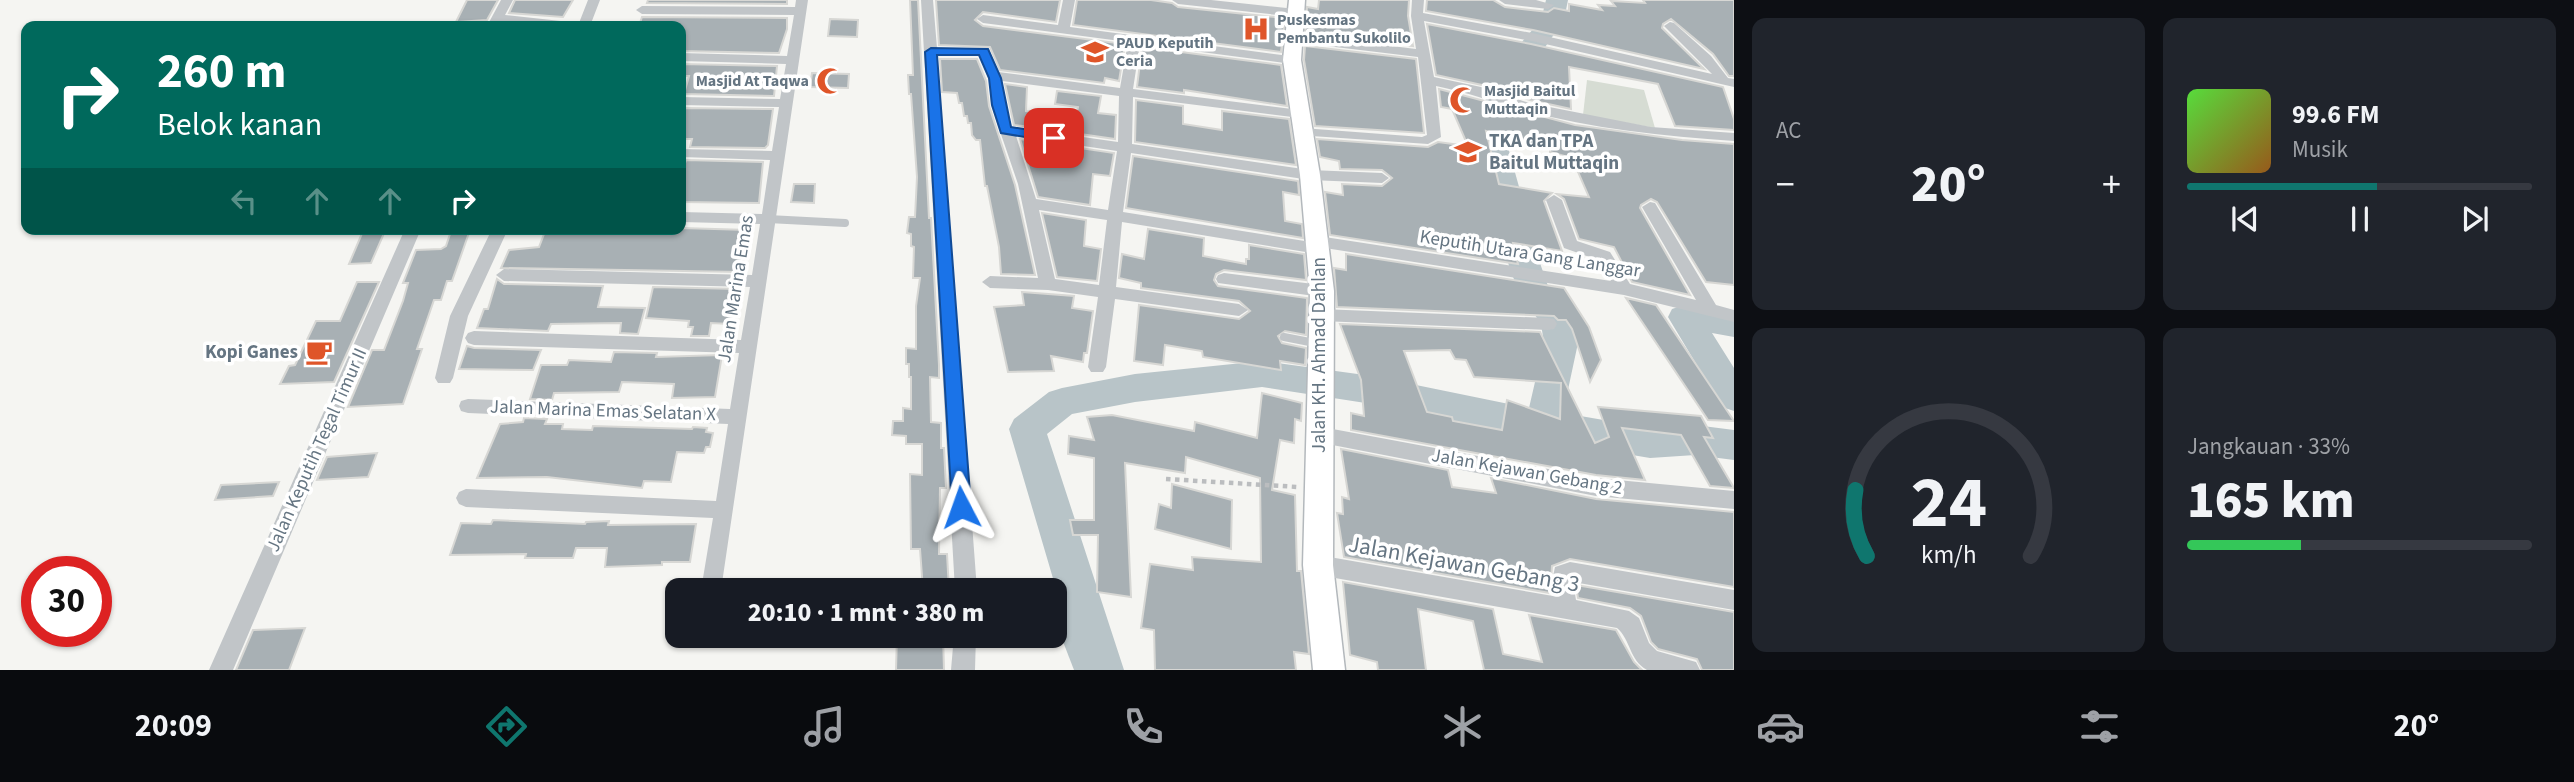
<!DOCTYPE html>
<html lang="id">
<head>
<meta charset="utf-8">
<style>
	body { margin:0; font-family:"Source Sans 3",sans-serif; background:#20242c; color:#f1f3f6; height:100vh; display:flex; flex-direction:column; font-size:26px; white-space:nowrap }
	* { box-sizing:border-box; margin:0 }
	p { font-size:23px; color:#9ea1a6 }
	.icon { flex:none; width:38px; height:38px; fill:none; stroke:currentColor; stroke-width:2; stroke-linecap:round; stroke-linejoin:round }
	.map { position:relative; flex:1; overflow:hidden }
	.panel { display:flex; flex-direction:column; gap:18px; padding:18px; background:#0d0f14; width:840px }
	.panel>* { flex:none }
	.banner { position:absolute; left:21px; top:21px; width:665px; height:214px; border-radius:14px; box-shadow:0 2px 5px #0004; background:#00695c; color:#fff; overflow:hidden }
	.speed { position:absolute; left:21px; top:556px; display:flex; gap:14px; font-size:35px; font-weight:700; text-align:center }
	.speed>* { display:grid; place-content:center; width:91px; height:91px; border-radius:50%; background:#171b24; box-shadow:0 2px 5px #0004; line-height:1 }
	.speed .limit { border:10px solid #d22; background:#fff; color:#111 }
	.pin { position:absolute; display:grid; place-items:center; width:60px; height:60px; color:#fff; margin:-30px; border-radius:14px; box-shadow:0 4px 10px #0006 }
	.me { position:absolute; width:77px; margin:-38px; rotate:356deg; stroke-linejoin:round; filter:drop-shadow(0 0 5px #0008) }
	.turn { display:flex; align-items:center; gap:24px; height:147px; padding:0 21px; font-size:32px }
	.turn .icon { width:91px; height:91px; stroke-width:2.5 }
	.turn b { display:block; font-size:49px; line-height:60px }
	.lanes { display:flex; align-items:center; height:66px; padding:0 21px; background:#0003; justify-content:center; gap:35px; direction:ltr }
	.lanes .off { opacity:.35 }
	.big { font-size:52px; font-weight:800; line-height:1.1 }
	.panel .tile { flex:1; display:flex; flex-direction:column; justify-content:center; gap:10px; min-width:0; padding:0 24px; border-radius:14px; background:#20242c }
	.panel .dial { align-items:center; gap:0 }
	.dial svg { height:182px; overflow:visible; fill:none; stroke:#363941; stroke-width:7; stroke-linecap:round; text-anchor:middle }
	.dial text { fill:#f1f3f6; stroke:none }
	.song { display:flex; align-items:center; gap:21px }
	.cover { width:84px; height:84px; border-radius:10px; background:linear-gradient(135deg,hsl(110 70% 55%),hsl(30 70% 35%)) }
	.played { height:7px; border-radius:4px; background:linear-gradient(90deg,#0f766e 55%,#363941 55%) }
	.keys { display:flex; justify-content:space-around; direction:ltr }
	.heat { display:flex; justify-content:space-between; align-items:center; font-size:38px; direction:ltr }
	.charge { height:10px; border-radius:5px; background:linear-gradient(90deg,#34c759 33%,#363941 0) }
	.panel .tiles { flex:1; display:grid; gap:18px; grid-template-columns:repeat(2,1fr) }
	.trip { position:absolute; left:665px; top:578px; width:402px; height:70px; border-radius:14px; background:#171b24; box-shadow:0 2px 5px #0004; font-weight:800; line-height:70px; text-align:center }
	.tab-bar { display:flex; height:112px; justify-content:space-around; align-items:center; background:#090b0e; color:#9ea1a6 }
	.tab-bar .icon { width:49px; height:49px }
	.tab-bar .current { color:#0f766e }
	.tab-bar b { font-size:32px; color:#f1f3f6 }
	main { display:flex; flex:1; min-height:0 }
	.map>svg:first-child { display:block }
	.green { fill:#d6dcd3 }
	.water { fill:#b8c4c8 }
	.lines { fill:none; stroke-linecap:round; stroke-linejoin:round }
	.river { fill:#b8c4c8; fill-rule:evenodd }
	.building { fill:#a8b0b4; stroke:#d7d7d4; stroke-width:2; fill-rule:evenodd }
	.secondary-casing { stroke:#b3b8bc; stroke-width:3 }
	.path { stroke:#bbbdbf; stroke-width:4.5; stroke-dasharray:4.5 4.5; stroke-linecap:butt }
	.lane { stroke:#c1c5c8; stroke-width:8 }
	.street { fill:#c1c5c8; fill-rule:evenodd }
	.secondary { fill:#fff; fill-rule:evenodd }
	.route { fill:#1a73e8; stroke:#114b97; stroke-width:2 }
	.labels { text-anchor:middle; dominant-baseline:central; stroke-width:7; stroke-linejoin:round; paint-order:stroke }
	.far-poi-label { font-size:16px; font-weight:bold; fill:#657582; stroke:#fff; text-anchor:start }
	.poi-label { font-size:19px; font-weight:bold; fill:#657582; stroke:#fff; text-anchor:start }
	.street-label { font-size:19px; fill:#657582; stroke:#fff }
	.near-street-label { font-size:23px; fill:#657582; stroke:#fff }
</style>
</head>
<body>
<main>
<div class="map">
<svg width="1734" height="670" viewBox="0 0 1734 670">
	<rect width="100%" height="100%" fill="#f5f5f2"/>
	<path class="green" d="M1587,80l57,10 11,38 -72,-13z"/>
	<path class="water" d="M1077,574l36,68 10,28h-49l-19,-49v-19z"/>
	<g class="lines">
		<path class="river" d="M1546,0h22l-4,20 -21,30 -18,18 -24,54 40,144 7,20 25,36 5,21 -15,70 87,15 45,-3 39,5v30l-39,-5 -45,3 -107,-18 -171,-36 -110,-17 -127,15 -63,12 -25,20 77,236h-44l-71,-241 5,-10 35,-27 13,-4 73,-14 127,-13 110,15 157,32 15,-65 -3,-19 -23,-34 -9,-24 -34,-144 27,-57 39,-45z
			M1684,305l50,8v24l-22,-4 22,35v43l-12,-4 -54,-90 4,-8z"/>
	</g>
	<path class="building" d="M467,0h31l-11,20 -31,2z
		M515,0h58l-10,17 -54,-4z
		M648,0h139v4l-140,-1z
		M910,0h8l11,218h2l8,147v13l-9,-1 1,45 10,1v25h3l2,40h-6l-1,66h8l2,36h-26l-3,-41h-9l-1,-75 12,1v-31h-16v-8l-14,-1 1,-14h10v-13l8,1v-32h-2v-13h-3v-16l10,1v-43l4,-28h-7l1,-31 -3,-1v-12l-4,-1 2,-16h6l2,-40 -6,-83h-2l-1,-19h5z
		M936,0h124l-4,22 -73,-10 -8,8 8,6 142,18 -6,37 -14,-3 -1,5 -104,-13 -10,-23 -51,-2z
		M1077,0h74l21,3 6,4 107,11 -4,34 -208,-27z
		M1319,0h90l-1,16 5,30 -108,-13 2,-26 11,2z
		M1427,0h66l12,7 43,5 6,-4 15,3v-7l33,6 -4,-5 17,1 -4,-5 34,2 -2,-3h91v76h-5l-16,-22 -42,-35 -8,5 -1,4 42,41 -171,-39 -107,-19z
		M642,17l145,1v11l-8,24 -98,-2v-25h-42z
		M830,19l28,1 -1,17 -29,-1z
		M1427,24l104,20 192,43 11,32v11l-59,-4 -17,-42 -89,-17 2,42 -41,-9 -48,-15 -46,-10z
		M1305,46l111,13 8,74 -109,-7 -11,-66z
		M1142,47l139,18 6,41 -103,-16v3l-47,-6z
		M940,59h37l9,22 3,25 26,79 20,90 -34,-1 -2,-27 -12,-61h-2l-5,-46h-4l-4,-5 -1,-12h-3l-1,-7h-3l-2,-13h-3l-2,-10 -15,-1z
		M681,64l96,2 -3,30 -90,-2 5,-18h-8z
		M812,73l37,1 -1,14 -38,-1z
		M1005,84l22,3 -1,24 9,1 -4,15 -17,-2z
		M1439,89l136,36 107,15 52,4v141l-28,-3 -49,-80 -6,-3 -10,6 -1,3 50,87 -58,-13 -18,-35 -35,-8 -15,-40 -7,-5 32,3 -17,-39 -22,-6v-3l-64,-18 13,53 53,9 -8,8 18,50 -49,-8 5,21 -188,-29 -5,-43 18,3 -1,-11 40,2 10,-8 -10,-8 -42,-1 -1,-8 -19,-4 -3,-18 111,8 10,-5 30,4 -16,-37 -11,-2z
		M1057,91l44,5 -3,17 18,2 -1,24 -42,-6 5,-26 -23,-3z
		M1136,100l47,6v18l39,6v-19l67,8 7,46 -161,-23z
		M682,108l91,1 -5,36 -3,3 -75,-1 2,-8h-11z
		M1020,139l94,14 -4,23 -17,-2 -3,31 -52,-8z
		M1133,156l165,25 1,14 -16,-3 2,29 17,3 1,14 -177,-30z
		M686,160l77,2 -4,41 -78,-1v-25z
		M794,184h21l-1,19 -23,-1z
		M1042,213l44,7 -2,26 17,3 -4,32 -40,-4z
		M681,228l67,2 -6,42 -241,-4 8,-18 30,-3 7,-18z
		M1148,229l56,9 -1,18 43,8v-5h3v-14l55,9 2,26 -82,-10 -8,4 -2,6 4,6 89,12 -1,37 -21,-4 -7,5 4,7 24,5 -1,17 -25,-4 1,9 -78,-13 -1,-6 -37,-6 -2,20 -29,-4 5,-56 100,14 11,-8 -11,-10 -98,-13v-5l-22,-5 3,-24 22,5z
		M470,230l-18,51h-5l-6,19h-7l-17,49h5l-19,55 -55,3 24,-57h12l19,-49 5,-18h-5l13,-33 25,-1 5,-3 5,-15z
		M363,231h22l-14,32 -22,1z
		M1346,254l218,34 25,39 12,33 -11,22 -18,-53 -6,-9h-8l-4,-4 -217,-9 -3,-39 12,2z
		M497,279l7,5 99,2 -5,21 47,1 -7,26 -18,-1 1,-10 -70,1 -3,7 -71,-3 7,-19h4z
		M357,282h22l-45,100 -54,2 9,-18 6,-1 21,-44h24z
		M653,287l85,2 -8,35 -19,-1 -2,13h-18l2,-9h-5l1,-6 -43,-3z
		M1022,292l52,4 -2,12 21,3 -6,42h-3l-1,9 -32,-6 3,15 -46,1 -14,-65 30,-2z
		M1626,298l30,7 78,116 -26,-1z
		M1340,324l200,8 55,111 14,-6 -11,-30 103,9 12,22 -9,-1 30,51 -24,-2 -29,-51 -59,-7 23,52 -49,-5 -245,-45v-17l13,3 -3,-36zM1450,350l5,9 11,1 8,17 87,6 -1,36 -53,-19 -5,30 -49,-9 -1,-4 -25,-5 -23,-61z
		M467,346l7,2 67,2 -8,20 -74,-1z
		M614,352l43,1 -1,4 66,-2 -7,42 -43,1 2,-14 -52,-2 -3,10 -65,1 -2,7 -22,-1 11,-34h26l2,-5 42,2z
		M1262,393l40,10 -1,18 -6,-2 -1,24 -14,-3 -8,50 23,5 2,76h4l8,83 -15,-2 2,18h-141l-1,-40 -13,-2 9,-64 43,6 -1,-13 69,5 -1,-84 -74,-21 -1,16 -60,-10 6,134 -34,-5 1,-57h-25l-3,-15h24v-62l-26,-4 1,-18 25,4 -7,-23 25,-2 82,16 1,-9 62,16z
		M524,418l23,1 -2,5h18l-1,5 30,1 1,-4 99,3 1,-2 14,1 -1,4 7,1 -3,14h-4l-2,6 -27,-1 -6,30 -27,-1 -2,7 -95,-11 -70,1 23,-54 23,-2z
		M1341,449l107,21 4,17 44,6 -5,-15 105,21 138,13v75l-164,-28 -18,7 -2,27 -206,-36 -7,-44 6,1 -1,-17 7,2z
		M377,453l-9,24 -51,3 10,-23z
		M279,482l-6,14 -58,4 6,-15z
		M1172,484l60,16 -1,49 -76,-20 4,-25 12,4z
		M493,520l92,4 1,-2 23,-1 -1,4 88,-1 -6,38h-28v3l-57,2 2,-19h-31l-3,10h-48l1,-4 -76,1 11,-32 30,1z
		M1343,582l150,27 10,45 39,8 -13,-47 87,15 18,32 8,8h-158l-11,-49 -55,-12 8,61h-48l-1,-8 -27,-7z
		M1576,585l158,27v58h-32l-5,-11 -39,-10 -7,-7 -10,-26 -11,-8 -52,-10z
		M305,628l-16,42h-53l17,-40z
		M897,635h46l1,35h-48z"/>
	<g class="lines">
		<defs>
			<path id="secondary" d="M1289,0h16l-4,60 19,115 14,116 -1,274 12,105h-32l-10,-105 7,-274 -10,-116 -17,-115z"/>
		</defs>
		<use href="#secondary" class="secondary-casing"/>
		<path class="path" d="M1166,479l132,8"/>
		<path class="lane" d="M768,219l77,4
			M1284,337l36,7"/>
		<path class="street" d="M501,0h12l-8,15 74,8 9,-23h12l-10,26h-47l-42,-4 -2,4h-12z
			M796,0h12l-87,590h-16l-3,-6 11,-66 -247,-11 -7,-3 -3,-6 3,-6 7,-3 250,12 12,-77 -260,-11 -7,-2 -2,-5 2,-5 7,-2 262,10 9,-56 -265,-8 -6,-2 -3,-5 3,-5 6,-2 267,9 9,-53 -246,-6 -8,-6 8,-6 248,6 8,-51 -79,-2v-10l81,2 8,-54 -89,-3v-8l91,2 7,-44 -98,-2v-8l99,2 6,-35 -105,-3v-8l106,3 7,-41 -152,-1 -6,-4 6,-4 153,1z
			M921,0h12l4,48 52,1 9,23 122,16 8,-46 -145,-19 -6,-4 6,-4 75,10 5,-25h12l-5,27 227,30 1,3 -6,4 -152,-20 -7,45 167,21 7,4 -7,4 -167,-21 -1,47 178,26 72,3 7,5 -7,5 -72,-3 -179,-27 -8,59 188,30 1,-5 6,-1 293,45 -13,-21 -34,-12 -18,-48 8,-5 8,5 15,41 33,11 20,32 66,16 -54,-93 8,-5 5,1 61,102 18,5v12l-110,-27 -299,-47 -1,5 -6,1 -196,-32 -6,65 123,17 9,6 -9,6 -124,-17 -9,68 -3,5h-12l-3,-5 10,-70 -50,-7 -58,-2 -8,-6 8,-6 48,2 -20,-94 -27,-79 -2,-25 -10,-24h-42l40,534h-22zM1002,81l117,15 -1,46 -106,-15 -7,-22zM1016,136l101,15 -9,59 -72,-11zM1039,210l68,10 -8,65 -44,-6z
			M1172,0h39l85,9 6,4 -6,4 -118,-13z
			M1412,0h12l-1,13 109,20 180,41 -48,-48 6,-4 4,1 37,33 17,22 6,1v8l-202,-46 -108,-20 10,56 47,10 48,16 122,24 83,6v8c-71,-5 -142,-12 -211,-31 -30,-8 -57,-18 -87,-24l5,51 -13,7 -131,-9 -2,-3 7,-4 120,9 5,-2 -9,-78 -124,-15 -6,-4 6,-4 122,15 -5,-33z
			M1499,0h37l18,5 -6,4 -43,-5z
			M405,229h16l-188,441h-24z
			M492,229h16l-40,87 -15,62 -3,5h-12l-3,-5 15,-62z
			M1224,273l98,12 8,6 -8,6 -104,-14 -2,-4 2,-4z
			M1321,309l227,9 6,1 3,5 -3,5 -6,1 -227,-9 -9,-6z
			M1322,427l274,51 138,13v18l-138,-13 -274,-53 -7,-2 -3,-6 3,-6z
			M1318,555l235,41 -2,-10 4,-19 15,-5 164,28v20l-161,-28 3,18 53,11 10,7 10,25 8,8 39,11 4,8h-53c-18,-10 -16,-30 -30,-42l-299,-53 -8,-3 -3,-7 3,-7z
			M954,635h22l-1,35h-24z"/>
		<use href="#secondary" class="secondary"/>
	</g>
	<path class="route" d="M931,48l57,1 13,29 10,49 43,7 6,4 -6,4 -53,-9 -9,-28 -3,-27 -10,-23h-42l34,452 -3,6 -7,2 -6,-2 -3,-6 -27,-455z"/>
	<defs>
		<symbol id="hospital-bare" viewBox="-9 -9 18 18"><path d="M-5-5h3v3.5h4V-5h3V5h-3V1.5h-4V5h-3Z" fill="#df5529" stroke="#fff" stroke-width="2.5" paint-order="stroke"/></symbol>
		<symbol id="school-bare" viewBox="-9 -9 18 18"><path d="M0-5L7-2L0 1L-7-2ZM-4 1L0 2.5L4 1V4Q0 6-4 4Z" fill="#df5529" stroke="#fff" stroke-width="2.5" paint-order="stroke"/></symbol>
		<symbol id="mosque-bare" viewBox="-9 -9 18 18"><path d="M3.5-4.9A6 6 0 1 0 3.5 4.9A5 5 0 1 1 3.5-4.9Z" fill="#df5529" stroke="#fff" stroke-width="2.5" paint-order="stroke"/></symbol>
		<symbol id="cafe-bare" viewBox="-9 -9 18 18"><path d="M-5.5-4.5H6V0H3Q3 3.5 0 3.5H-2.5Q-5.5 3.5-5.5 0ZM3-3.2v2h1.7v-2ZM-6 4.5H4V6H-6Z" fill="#df5529" stroke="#fff" stroke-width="2.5" paint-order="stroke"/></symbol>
	</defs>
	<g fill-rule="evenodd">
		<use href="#hospital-bare" x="1237" y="10" width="38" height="38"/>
		<use href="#school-bare" x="1076" y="33" width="38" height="38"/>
		<use href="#mosque-bare" x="811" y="62" width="38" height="38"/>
		<use href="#mosque-bare" x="1444" y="81" width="38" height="38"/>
		<use href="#school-bare" x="1449" y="133" width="38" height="38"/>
		<use href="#cafe-bare" x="300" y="333" width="38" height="38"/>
	</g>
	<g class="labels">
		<g class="far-poi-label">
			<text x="1277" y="20">Puskesmas<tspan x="1277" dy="18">Pembantu Sukolilo</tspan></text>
			<text x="1116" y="43">PAUD Keputih<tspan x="1116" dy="18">Ceria</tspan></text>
			<text x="809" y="81" text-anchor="end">Masjid At Taqwa</text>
			<text x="1484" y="91">Masjid Baitul<tspan x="1484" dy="18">Muttaqin</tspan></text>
		</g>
		<g class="poi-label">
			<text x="1489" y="141">TKA dan TPA<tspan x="1489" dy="22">Baitul Muttaqin</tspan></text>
			<text x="298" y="352" text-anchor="end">Kopi Ganes</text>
		</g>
		<g class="street-label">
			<text transform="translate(1530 254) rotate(9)">Keputih Utara Gang Langgar</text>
			<text transform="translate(736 289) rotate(-81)">Jalan Marina Emas</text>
			<text transform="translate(1319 355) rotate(-90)">Jalan KH. Ahmad Dahlan</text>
			<text transform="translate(603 411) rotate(2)">Jalan Marina Emas Selatan X</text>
			<text transform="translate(317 450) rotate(-66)">Jalan Keputih Tegal Timur II</text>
			<text transform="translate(1527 472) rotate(10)">Jalan Kejawan Gebang 2</text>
		</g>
		<g class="near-street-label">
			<text transform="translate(1464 564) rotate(10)">Jalan Kejawan Gebang 3</text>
		</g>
	</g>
</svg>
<div class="speed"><div class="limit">30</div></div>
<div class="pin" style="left:1054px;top:138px;background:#d93025"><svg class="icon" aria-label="arrive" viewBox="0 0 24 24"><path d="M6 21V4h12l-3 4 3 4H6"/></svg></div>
<svg class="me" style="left:961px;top:507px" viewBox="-20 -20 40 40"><path d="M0-17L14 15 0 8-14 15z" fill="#1a73e8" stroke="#fff" stroke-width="4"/></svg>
<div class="trip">20:10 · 1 mnt · 380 m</div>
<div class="banner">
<div class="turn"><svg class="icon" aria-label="right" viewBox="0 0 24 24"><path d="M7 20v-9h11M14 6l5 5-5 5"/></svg><div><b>260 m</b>Belok kanan</div></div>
<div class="lanes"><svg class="icon off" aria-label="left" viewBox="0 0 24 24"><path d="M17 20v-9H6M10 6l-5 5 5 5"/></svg><svg class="icon off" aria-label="ahead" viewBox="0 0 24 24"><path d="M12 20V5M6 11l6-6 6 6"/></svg><svg class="icon off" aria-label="ahead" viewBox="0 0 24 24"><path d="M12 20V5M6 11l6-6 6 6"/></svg><svg class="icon" aria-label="right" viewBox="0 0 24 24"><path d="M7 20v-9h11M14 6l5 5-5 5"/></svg></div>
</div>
</div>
<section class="panel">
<div class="tiles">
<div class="tile"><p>AC</p>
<div class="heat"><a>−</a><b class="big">20°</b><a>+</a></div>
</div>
<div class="tile">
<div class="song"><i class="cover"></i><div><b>99.6 FM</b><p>Musik</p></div></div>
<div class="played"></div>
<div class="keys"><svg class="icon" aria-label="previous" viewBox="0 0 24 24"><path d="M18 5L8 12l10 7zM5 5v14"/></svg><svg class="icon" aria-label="pause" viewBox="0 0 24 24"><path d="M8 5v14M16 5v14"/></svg><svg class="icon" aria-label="next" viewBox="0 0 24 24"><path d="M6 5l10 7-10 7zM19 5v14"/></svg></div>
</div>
<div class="tile dial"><svg viewBox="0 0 100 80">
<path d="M14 69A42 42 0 1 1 86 69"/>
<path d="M14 69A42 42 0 0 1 9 40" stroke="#0f766e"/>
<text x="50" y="56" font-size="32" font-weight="700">24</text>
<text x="50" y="72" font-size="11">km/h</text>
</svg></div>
<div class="tile"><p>Jangkauan · 33%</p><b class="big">165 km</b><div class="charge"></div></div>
</div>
</section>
</main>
<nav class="tab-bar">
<b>20:09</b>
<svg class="icon current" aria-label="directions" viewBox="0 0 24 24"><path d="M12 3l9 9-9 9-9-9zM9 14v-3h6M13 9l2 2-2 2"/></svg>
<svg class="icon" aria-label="music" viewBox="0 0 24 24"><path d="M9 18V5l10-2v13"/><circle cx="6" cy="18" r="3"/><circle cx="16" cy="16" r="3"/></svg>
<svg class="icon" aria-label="phone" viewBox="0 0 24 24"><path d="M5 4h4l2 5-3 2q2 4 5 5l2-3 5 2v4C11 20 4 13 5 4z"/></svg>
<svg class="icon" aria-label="climate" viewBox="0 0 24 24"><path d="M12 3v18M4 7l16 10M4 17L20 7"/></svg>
<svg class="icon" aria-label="car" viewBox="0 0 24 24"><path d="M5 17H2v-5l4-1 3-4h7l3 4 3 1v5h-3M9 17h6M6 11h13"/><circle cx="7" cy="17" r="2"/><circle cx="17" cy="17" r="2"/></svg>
<svg class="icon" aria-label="filters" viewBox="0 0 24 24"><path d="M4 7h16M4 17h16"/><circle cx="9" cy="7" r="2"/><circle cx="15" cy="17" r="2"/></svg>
<b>20°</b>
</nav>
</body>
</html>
